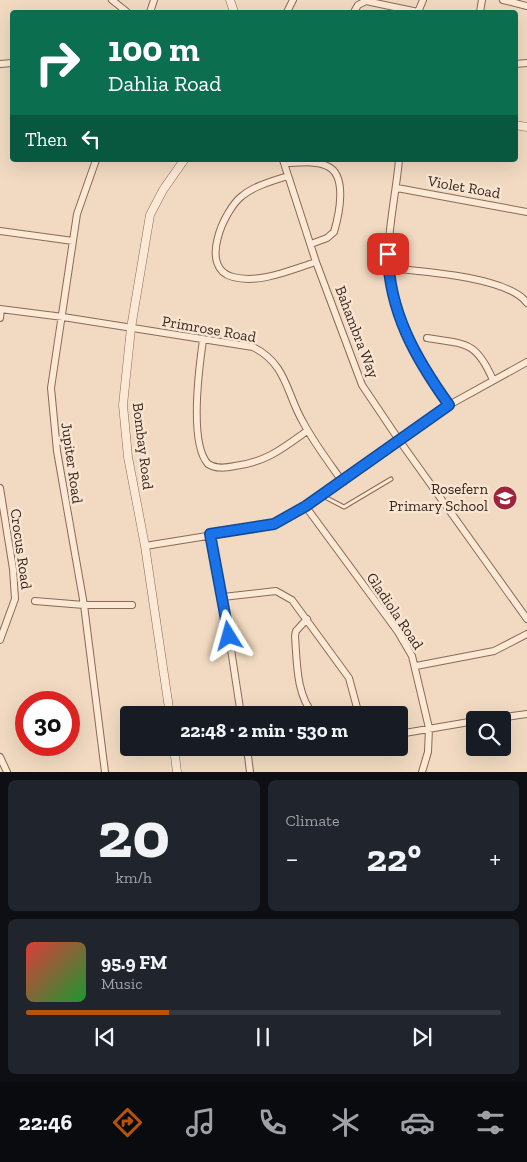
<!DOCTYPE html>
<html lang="en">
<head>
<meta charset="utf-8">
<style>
	body { margin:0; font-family:"Zilla Slab",serif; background:#20242c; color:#f1f3f6; height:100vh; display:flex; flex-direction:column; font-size:19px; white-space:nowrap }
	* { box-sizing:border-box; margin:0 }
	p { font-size:16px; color:#9ea1a6 }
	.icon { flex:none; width:28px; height:28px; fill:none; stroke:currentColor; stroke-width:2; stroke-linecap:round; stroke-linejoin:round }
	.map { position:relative; height:772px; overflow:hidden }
	.drawer { display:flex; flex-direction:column; gap:8px; padding:8px; background:#0d0f14; flex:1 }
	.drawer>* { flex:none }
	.top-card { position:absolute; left:10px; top:10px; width:508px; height:152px; border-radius:5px; box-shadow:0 5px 20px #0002; background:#0b6e4f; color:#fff; overflow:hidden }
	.buttons { position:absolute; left:466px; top:711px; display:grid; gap:10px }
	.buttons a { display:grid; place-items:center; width:45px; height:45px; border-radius:5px; background:#171b24; box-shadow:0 5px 20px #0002; font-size:25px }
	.speed { position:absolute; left:15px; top:691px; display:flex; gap:10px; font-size:25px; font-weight:700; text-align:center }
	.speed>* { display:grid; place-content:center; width:65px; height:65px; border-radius:50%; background:#171b24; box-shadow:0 5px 20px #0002; line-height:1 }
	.speed .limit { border:8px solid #d22; background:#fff; color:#111 }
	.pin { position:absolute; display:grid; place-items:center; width:42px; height:42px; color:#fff; margin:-21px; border-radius:10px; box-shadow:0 2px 8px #0006 }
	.me { position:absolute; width:55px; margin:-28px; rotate:352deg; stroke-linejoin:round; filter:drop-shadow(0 0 4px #0008) }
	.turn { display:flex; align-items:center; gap:18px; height:105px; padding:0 15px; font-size:22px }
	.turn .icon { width:65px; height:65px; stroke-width:2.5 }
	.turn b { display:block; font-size:35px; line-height:42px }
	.then { display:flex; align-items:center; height:48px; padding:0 15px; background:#0003; gap:10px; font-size:19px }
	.big { font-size:38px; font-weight:800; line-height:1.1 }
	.drawer .tile { flex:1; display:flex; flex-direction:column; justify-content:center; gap:8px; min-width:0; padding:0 18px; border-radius:8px; background:#20242c }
	.drawer .dial { align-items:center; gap:0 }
	.dial b { font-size:65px; line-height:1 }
	.song { display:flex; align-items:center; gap:15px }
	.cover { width:60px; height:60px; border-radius:8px; background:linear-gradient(135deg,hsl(0 70% 55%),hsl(130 70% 35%)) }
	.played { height:5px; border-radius:2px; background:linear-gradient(90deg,#b45309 30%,#363941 30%) }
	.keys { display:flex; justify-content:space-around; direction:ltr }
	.heat { display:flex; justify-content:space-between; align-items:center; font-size:28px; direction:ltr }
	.drawer .tiles { flex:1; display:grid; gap:8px; grid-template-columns:1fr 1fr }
	.tile:last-child { grid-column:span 2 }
	.trip { position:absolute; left:120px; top:706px; width:288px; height:50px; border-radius:5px; background:#171b24; box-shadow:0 5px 20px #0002; font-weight:800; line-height:50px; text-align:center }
	.menu { display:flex; height:80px; justify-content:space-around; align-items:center; background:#090b0e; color:#9ea1a6 }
	.menu .icon { width:35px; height:35px }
	.menu .active { color:#b45309 }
	.menu b { font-size:22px; color:#f1f3f6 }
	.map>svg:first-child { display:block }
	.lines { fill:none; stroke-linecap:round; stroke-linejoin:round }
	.service-casing { stroke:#8c6957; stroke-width:5 }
	.minor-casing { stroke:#8c6957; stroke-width:8 }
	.tertiary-casing { stroke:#8c6957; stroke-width:9 }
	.service { stroke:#fbe8d5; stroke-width:3 }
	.minor { stroke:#fbe8d5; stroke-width:6 }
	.tertiary { stroke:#fbe8d5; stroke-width:8 }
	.route-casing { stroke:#114b97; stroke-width:12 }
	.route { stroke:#1a73e8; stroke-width:9 }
	.labels { text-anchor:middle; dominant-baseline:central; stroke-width:5; stroke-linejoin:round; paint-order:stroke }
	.street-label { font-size:15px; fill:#3a251d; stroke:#f8e5d1 }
	.poi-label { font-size:15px; fill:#3a251d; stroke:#f8e5d1; text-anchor:end }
</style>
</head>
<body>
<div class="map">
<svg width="527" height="772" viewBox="0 0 527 772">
	<rect width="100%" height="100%" fill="#f1dac1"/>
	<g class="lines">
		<defs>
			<path id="service" d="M323,496l21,11 47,-28"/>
			<path id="minor" d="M112,0l15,12
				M503,0l24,6
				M150,12l4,-12
				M287,12l6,-12
				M354,12l4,-7 8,-4 52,11
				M418,12l5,-12
				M480,12l2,-12
				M0,64l12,-1
				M515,64l12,-1
				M96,160l-19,54 -26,174 6,63 27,154 21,167
				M283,160l33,102 46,123 37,55 128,179
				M399,160c-3,32 -10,64 -11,95 -1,57 29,106 61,150
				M284,163c13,0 31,-3 43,3 21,9 12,49 7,66l-7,6 -16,6
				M288,176c-16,5 -34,10 -46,20 -18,14 -44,72 -9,81 27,7 57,-7 83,-15
				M397,188l130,24
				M0,231l73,10
				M388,268c32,3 121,9 139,35
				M0,309l63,8 190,30c34,17 33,46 50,75 11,21 25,39 39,59
				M0,318l1,-9
				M427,338c39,6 49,3 66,42
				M203,340c-4,28 -14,103 5,124 8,5 17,4 27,2 31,-4 47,-17 72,-35
				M0,488l13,81 2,30 -15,41
				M306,507l92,125 14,24 17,72 -1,24 -6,20
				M210,534l13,63 18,118
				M145,546l118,-19 18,-6 25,-14 143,-102 78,-43
				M223,597l53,-6 16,9 57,78 10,37
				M35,601l49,4h48
				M307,619l-11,12 -1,5c2,26 1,59 19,79
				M416,666l78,-15 33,-17
				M484,720l43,-6
				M399,734l76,-13
				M247,748l3,24
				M0,757l7,15"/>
			<path id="tertiary" d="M230,0l4,12
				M515,125l12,2
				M170,715l-25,-169 -17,-89 -5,-52 8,-77 19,-113 13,-25 21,-30
				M174,748l3,24"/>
		</defs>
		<use href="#service" class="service-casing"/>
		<use href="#minor" class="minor-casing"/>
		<use href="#tertiary" class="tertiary-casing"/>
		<use href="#service" class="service"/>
		<use href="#minor" class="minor"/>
		<use href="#tertiary" class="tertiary"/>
	</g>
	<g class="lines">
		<defs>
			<path id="route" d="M229,636l-19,-102 64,-10 32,-18 143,-101c-33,-46 -60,-93 -61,-151"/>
		</defs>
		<use href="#route" class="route-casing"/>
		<use href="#route" class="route"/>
	</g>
	<defs>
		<symbol id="school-disc" viewBox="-11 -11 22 22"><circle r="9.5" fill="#9f233b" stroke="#f8e5d1"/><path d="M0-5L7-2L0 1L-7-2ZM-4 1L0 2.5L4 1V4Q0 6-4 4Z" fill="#fff"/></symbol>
	</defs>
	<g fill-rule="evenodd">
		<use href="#school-disc" x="491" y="484" width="28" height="28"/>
	</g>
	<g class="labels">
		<g class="street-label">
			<text transform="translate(464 187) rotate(10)">Violet Road</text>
			<text transform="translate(209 329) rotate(10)">Primrose Road</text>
			<text transform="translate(357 332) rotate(69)">Bahambra Way</text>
			<text transform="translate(143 446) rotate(83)">Bombay Road</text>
			<text transform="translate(72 463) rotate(82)">Jupiter Road</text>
			<text transform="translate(21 549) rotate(82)">Crocus Road</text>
			<text transform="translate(395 611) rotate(56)">Gladiola Road</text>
		</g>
		<g class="poi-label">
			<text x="488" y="489">Rosefern<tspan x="488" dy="17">Primary School</tspan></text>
		</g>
	</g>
</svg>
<div class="buttons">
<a><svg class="icon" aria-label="search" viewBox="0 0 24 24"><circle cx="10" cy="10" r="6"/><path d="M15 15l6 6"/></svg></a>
</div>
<div class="speed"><div class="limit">30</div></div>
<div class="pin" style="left:388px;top:254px;background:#d93025"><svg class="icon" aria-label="arrive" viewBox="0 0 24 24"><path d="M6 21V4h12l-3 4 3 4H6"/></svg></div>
<svg class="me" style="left:229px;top:636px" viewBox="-20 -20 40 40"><path d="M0-17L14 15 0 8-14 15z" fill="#1a73e8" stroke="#fff" stroke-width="4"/></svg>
<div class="trip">22:48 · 2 min · 530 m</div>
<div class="top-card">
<div class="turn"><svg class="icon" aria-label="right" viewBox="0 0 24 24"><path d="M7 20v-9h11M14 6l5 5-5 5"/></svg><div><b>100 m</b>Dahlia Road</div></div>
<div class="then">Then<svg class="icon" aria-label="left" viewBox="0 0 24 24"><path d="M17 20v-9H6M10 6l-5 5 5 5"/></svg></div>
</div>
</div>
<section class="drawer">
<div class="tiles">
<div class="tile dial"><b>20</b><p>km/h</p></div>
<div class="tile"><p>Climate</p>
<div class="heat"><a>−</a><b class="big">22°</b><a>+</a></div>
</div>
<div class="tile">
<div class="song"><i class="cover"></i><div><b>95.9 FM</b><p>Music</p></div></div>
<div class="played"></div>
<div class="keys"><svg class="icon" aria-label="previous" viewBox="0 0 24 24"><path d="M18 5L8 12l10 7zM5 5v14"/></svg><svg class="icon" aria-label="pause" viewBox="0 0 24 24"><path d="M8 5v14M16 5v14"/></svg><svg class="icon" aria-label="next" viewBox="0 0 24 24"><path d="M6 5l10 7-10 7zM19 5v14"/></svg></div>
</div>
</div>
</section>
<nav class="menu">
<b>22:46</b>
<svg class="icon active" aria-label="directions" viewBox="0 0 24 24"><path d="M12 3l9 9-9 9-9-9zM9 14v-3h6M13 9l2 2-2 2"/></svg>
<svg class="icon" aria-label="music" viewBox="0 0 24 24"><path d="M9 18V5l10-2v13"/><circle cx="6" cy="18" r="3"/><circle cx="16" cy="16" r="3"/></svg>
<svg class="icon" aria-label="phone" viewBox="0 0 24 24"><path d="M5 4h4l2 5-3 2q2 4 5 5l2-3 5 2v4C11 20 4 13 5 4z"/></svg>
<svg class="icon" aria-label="climate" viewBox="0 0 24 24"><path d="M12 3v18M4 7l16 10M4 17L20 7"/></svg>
<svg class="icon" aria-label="car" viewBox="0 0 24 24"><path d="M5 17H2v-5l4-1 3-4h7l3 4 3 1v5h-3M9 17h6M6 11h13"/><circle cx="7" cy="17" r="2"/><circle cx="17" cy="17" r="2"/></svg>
<svg class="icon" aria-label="filters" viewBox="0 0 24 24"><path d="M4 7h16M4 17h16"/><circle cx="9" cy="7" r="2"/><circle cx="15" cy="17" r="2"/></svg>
</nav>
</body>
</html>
